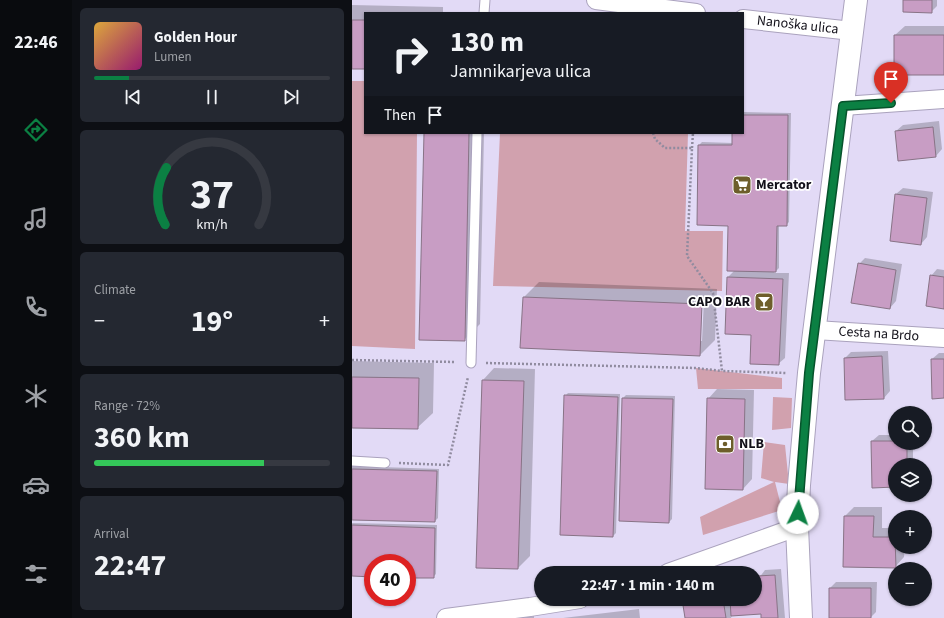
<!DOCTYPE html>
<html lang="en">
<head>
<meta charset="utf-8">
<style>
	body { margin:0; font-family:"Source Sans 3",sans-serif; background:#242831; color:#f1f3f6; height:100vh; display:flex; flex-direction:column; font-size:15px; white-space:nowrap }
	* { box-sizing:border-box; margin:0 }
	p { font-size:13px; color:#9ea1a6 }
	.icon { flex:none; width:22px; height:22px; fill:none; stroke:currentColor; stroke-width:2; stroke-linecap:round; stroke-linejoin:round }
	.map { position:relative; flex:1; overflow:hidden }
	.sheet { display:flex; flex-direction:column; gap:8px; padding:8px; background:#0d0f14; width:280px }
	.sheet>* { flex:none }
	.banner { position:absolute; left:12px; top:12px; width:380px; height:122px; border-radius:0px; box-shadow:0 1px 3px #0004; background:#171b24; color:#f1f3f6; overflow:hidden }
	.controls { position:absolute; left:536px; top:406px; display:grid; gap:8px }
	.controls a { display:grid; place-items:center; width:44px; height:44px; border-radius:50%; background:#171b24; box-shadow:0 1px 3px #0004; font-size:20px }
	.speed { position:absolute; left:12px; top:554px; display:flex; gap:8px; font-size:20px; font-weight:700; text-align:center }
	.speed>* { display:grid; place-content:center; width:52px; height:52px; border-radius:50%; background:#171b24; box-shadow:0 1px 3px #0004; line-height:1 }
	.speed .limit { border:6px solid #d22; background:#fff; color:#111 }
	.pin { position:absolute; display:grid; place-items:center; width:34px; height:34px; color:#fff; margin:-41px -17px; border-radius:50% 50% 50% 0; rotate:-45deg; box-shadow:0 0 4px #0007 }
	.pin .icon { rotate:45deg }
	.me { position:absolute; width:44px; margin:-22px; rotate:3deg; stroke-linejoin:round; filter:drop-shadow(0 0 3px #0008) }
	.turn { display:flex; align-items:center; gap:14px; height:84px; padding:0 20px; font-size:18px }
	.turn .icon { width:52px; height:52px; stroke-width:2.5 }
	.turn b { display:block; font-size:28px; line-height:34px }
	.then { display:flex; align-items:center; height:38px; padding:0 20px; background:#0003; gap:8px; font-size:15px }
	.big { font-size:30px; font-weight:700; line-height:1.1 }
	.sheet .card { flex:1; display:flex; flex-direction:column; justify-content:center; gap:6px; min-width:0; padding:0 14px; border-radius:6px; background:#242831 }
	.sheet .dial { align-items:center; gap:0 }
	.dial svg { height:104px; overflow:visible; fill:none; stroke:#363941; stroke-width:7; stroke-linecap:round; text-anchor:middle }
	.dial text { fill:#f1f3f6; stroke:none }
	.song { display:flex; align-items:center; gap:12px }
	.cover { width:48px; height:48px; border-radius:6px; background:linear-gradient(135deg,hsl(40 70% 55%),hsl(320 70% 35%)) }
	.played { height:4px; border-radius:2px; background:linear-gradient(90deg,#0b8043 15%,#363941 15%) }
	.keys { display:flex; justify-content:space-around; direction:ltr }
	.heat { display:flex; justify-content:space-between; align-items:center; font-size:22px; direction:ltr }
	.charge { height:6px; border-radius:3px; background:linear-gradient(90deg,#34c759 72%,#363941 0) }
	.trip { position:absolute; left:182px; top:566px; width:228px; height:40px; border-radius:20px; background:#171b24; box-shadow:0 1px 3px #0004; font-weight:700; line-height:40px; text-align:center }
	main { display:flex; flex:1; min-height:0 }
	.tabs { display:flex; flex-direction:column; width:72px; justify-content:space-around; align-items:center; background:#090b0e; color:#9ea1a6 }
	.tabs .icon { width:28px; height:28px }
	.tabs .selected { color:#0b8043 }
	.tabs b { font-size:18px; color:#f1f3f6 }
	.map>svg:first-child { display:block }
	.green { fill:#d1a1ae }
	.shadow { fill:#0003; fill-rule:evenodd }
	.building { fill:#c89dc4; stroke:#887386 }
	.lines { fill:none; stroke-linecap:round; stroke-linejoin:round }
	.service-casing { stroke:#aaa2bd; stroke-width:11 }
	.minor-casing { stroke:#aaa2bd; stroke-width:20 }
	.tertiary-casing { stroke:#aaa2bd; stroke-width:24 }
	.path { stroke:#908b9f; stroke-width:2.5; stroke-dasharray:2 2; stroke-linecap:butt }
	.service { stroke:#fff; stroke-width:9 }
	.minor { stroke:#fff; stroke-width:18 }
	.tertiary { stroke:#fff; stroke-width:22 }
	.route-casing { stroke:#07532c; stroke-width:10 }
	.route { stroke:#0b8043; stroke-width:7 }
	.labels { text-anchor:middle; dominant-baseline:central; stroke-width:3.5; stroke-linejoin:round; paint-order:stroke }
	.street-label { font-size:14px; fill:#121019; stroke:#fff }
	.poi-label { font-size:14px; font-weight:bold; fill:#121019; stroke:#fff; text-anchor:start }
</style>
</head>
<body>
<main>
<nav class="tabs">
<b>22:46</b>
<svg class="icon selected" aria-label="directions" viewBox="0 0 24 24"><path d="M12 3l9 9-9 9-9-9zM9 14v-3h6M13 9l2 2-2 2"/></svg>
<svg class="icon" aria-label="music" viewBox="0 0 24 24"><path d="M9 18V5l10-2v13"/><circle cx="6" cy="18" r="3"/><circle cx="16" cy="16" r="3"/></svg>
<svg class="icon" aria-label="phone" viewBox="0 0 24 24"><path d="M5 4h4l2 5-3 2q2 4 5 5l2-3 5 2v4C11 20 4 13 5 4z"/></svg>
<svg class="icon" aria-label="climate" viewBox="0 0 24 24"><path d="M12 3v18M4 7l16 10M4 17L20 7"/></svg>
<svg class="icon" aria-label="car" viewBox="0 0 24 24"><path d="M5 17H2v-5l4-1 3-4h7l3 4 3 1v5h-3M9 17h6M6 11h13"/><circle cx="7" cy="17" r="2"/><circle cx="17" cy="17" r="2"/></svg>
<svg class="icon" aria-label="filters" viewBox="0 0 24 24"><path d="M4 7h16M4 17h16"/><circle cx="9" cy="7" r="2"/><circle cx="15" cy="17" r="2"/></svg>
</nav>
<section class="sheet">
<div class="card">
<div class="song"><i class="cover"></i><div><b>Golden Hour</b><p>Lumen</p></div></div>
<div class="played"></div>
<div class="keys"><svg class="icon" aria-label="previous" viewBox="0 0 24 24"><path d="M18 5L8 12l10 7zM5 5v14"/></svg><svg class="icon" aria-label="pause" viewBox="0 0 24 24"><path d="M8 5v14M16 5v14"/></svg><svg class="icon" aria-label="next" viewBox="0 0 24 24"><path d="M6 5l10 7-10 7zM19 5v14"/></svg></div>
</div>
<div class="card dial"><svg viewBox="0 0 100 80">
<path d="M14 69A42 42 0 1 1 86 69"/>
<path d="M14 69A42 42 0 0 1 15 25" stroke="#0b8043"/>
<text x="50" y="56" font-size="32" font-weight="700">37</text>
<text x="50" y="72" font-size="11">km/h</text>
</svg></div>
<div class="card"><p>Climate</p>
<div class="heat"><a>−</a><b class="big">19°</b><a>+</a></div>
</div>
<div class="card"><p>Range · 72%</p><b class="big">360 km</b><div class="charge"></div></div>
<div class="card"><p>Arrival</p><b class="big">22:47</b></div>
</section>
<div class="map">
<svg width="592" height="618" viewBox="0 0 592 618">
	<rect width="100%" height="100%" fill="#e2daf6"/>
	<path class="green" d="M0,81h13v52h52l-2,216 -63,-3z
		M148,133h188l-3,98h38l-1,60 -229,-5z
		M344,368l86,10v11h-84z
		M421,397l19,1 -1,30 -19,2z
		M412,442l21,3 4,39 -14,-2 7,28 -79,25 -3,-18 74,-35 -13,-4z"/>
	<path class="shadow" d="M552,0h33v6l-6,6z
		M0,5l91,2v6h-78v55h-13z
		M553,26h39v48l-49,-39z
		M391,112l48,1 -2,109 -3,3h-7v43l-5,5h15l-4,85 -7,6 -26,-30 -26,-1 2,-56 7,-7 -6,-45 -30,-80 3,-3 31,1v-10h10z
		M587,121l3,28 -6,7 -37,4 -3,-29 7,-6z
		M73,133h59l-4,191 -16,16z
		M551,188l30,4 -6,45 -6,7 -25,-50z
		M513,258l37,6 -6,37 -6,7 -31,-44z
		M585,269l7,1v38l-13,-32z
		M187,282l178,7 -2,51 -15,15 -179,-7 3,-51zM350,299h2l-2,42h-2z
		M536,351l2,40 -6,7 -38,1 -1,-41 6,-6z
		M587,353h5v44l-12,-38z
		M0,361l82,2 -1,50 -16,15 -65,-1z
		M142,368l41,1 -5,187 -12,12 -40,-1 5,-187z
		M365,389l37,1 -2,89 -9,10 -35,-90z
		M216,393l52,1 -4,139 -3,3 -52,-2 4,-138z
		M274,395l49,1 -3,123 -3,3 -49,-2 3,-122z
		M527,435h16v8h18v22h-18v21l-23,-45z
		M0,466l87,3 -1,49 -3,3 -83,-2z
		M502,507h28v21h13v19h10l-1,10 -9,10 -50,-51z
		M0,523l85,2 -1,49 -3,3h-26v-14h-34v13l-21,-1z
		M429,569l4,49h-23v-5l-30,2 -1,3h-45l-3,-19h72v-20l4,-1 6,-8z
		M484,582h41l-1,30 -6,6h-40v-30z
		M287,609l1,9h-77z
		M182,616v2h-13z"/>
	<path class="building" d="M551,0h29v13l-29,-1z
		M0,20h13v49h-13z
		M542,35h50v40h-50z
		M391,115h45l-1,111h-10l-1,46 -49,-1 1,-45 -31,-1 1,-80h34v-12h11z
		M581,127l3,30 -38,4 -3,-30z
		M72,133h45l-4,208 -46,-1z
		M543,194l32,4 -6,47 -31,-4z
		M506,263l38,7 -6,39 -39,-6z
		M578,275l14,2v32l-18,-3z
		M375,277l56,2 -4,86 -29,-1 1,-29 -26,-1z
		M171,297l179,7 -2,52 -180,-8z
		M530,356l2,43 -39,1 -1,-42z
		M579,359h13v39l-12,1z
		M0,377l67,1 -1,51 -66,-1z
		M130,380l42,1 -6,188 -42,-1z
		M212,395l54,2 -5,140 -53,-2z
		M270,398l51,1 -4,124 -50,-2z
		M355,398l38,1 -2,91 -38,-1z
		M519,441h24v2h12v22h-12v22l-23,1z
		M0,469l85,2 -2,51 -83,-2z
		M492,516h30l-1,21h22l1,31 -53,-1z
		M0,525l83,3 -1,50h-27v-15h-34v14l-21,-1z
		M423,575l3,43h-17v-4l-30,2 -1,-17h25v-15h3l-1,-8z
		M477,588h42v30h-42z
		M330,599h41l3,19h-41z"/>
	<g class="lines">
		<defs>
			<path id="service" d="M132,13l1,-13
				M119,363l6,-230
				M0,461l33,2"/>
			<g id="minor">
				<path d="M244,0l100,13"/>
				<path id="s1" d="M391,19l109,12"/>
				<path d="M491,106l101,-7"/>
				<path id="s2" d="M463,330l129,8"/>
				<path d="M316,573l129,-46"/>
				<path d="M94,618l84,-11 50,-8"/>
			</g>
			<path id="tertiary" d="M449,618l-4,-91 2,-42 10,-112 47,-373"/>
		</defs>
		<use href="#service" class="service-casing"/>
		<use href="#minor" class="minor-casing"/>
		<use href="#tertiary" class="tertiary-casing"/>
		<path class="path" d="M301,133l2,6 10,9h27l-5,108 26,37 9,78 65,2
			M340,148l1,-15
			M0,360l103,2
			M134,363l210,5 26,3
			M47,463l49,2 20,-88"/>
		<use href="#service" class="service"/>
		<use href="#minor" class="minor"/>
		<use href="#tertiary" class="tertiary"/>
	</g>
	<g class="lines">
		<defs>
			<path id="route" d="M446,513l11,-140 34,-267 48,-3"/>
		</defs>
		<use href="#route" class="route-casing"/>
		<use href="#route" class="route"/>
	</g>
	<defs>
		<symbol id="supermarket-square" viewBox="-11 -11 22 22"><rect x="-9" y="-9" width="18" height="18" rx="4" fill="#6d5e2b" stroke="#fff"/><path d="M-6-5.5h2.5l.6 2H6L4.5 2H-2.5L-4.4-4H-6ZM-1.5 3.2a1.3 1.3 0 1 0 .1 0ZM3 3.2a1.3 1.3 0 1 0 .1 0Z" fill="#fff"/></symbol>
		<symbol id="bar-square" viewBox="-11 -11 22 22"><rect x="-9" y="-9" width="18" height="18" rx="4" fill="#6d5e2b" stroke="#fff"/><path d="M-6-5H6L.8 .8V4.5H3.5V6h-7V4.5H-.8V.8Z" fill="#fff"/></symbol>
		<symbol id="bank-square" viewBox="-11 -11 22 22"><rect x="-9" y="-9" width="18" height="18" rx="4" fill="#6d5e2b" stroke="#fff"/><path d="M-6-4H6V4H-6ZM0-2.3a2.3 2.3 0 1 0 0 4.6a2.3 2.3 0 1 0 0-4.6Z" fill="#fff"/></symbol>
	</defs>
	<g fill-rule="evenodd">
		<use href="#supermarket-square" x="379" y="174" width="22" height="22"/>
		<use href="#bar-square" x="401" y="291" width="22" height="22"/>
		<use href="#bank-square" x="362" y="433" width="22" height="22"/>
	</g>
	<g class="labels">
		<g class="street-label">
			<text stroke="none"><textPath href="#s1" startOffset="55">Nanoška ulica</textPath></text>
			<text stroke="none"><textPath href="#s2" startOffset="64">Cesta na Brdo</textPath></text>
		</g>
		<g class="poi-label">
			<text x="404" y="185">Mercator</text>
			<text x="398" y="302" text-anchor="end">CAPO BAR</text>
			<text x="387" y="444">NLB</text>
		</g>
	</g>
</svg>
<div class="controls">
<a><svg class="icon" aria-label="search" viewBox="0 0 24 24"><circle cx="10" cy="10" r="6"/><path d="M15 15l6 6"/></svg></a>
<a><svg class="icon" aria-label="layers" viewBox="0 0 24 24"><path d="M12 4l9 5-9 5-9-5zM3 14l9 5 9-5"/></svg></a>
<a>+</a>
<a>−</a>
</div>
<div class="speed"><div class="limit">40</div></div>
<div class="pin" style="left:539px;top:103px;background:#d93025"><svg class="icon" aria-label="arrive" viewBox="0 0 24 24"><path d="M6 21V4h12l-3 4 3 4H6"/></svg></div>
<svg class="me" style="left:446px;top:513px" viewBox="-20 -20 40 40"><circle r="19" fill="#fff"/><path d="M0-13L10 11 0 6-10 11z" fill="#0b8043"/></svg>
<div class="trip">22:47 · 1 min · 140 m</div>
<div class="banner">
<div class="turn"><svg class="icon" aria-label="right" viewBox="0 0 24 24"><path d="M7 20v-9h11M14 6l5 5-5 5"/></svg><div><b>130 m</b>Jamnikarjeva ulica</div></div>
<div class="then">Then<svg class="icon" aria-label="arrive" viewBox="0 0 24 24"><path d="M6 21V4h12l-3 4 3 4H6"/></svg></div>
</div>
</div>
</main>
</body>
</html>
